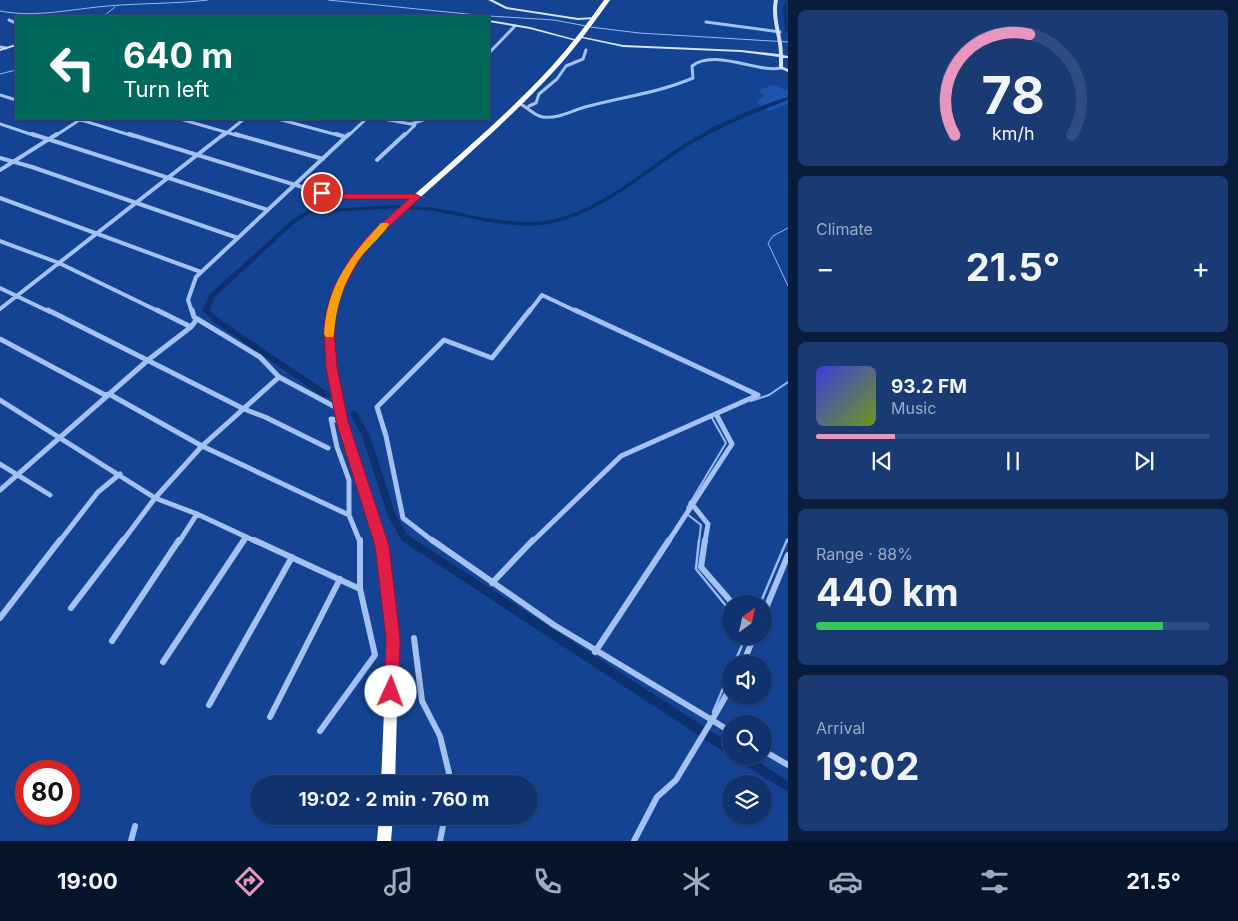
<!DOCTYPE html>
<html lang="en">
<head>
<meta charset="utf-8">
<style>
	body { margin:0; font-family:Inter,sans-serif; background:#193a73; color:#f1f3f6; height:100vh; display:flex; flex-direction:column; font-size:19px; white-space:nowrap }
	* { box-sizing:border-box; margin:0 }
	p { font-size:16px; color:#9caac2 }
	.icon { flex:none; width:28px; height:28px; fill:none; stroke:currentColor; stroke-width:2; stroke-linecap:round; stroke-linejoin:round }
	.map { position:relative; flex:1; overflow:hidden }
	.sheet { display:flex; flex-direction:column; gap:10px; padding:10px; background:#091c3c; width:450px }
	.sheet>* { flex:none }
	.top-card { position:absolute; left:15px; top:15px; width:475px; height:105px; border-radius:0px; box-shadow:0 1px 4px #0004,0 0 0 1px #304d81; background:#00695c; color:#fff; overflow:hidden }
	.needle { width:32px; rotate:33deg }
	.buttons { position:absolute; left:722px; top:595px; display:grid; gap:10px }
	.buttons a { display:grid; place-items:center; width:50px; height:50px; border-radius:50%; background:#10326e; box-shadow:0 1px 4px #0004,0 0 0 1px #304d81; font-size:25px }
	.speed { position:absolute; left:15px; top:760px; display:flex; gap:10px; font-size:25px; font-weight:700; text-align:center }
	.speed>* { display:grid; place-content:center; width:65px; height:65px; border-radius:50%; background:#10326e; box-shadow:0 1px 4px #0004,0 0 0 1px #304d81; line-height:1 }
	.speed .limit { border:8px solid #d22; background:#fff; color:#111 }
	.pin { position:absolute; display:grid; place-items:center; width:42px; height:42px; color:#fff; margin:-21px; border:2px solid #fff; border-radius:50%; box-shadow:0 1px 5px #0007 }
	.me { position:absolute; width:55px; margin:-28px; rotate:2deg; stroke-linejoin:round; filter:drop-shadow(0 0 4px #0008) }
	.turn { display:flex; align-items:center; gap:18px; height:105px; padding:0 25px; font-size:22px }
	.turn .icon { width:65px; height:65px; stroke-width:2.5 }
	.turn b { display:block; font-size:35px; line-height:42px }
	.big { font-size:38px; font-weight:700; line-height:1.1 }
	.sheet .tile { flex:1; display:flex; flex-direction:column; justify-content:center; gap:8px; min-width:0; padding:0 18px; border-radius:8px; background:#193a73 }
	.sheet .dial { align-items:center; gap:0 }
	.dial svg { height:130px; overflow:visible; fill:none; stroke:#304d81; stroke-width:7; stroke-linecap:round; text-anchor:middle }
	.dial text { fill:#f1f3f6; stroke:none }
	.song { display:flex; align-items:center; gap:15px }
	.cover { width:60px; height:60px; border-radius:8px; background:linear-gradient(135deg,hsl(240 70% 55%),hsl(80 70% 35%)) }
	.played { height:5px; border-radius:2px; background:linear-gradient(90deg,#e797bd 20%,#304d81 20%) }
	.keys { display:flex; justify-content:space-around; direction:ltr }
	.heat { display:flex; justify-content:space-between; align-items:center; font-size:28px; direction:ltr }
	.charge { height:8px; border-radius:4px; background:linear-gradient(90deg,#34c759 88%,#304d81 0) }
	.trip { position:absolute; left:250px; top:775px; width:288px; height:50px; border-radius:25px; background:#10326e; box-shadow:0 1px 4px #0004,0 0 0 1px #304d81; font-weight:700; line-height:50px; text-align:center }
	.dock { display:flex; height:80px; justify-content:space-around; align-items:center; background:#06142c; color:#9caac2 }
	.dock .icon { width:35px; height:35px }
	.dock .on { color:#e797bd }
	.dock b { font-size:22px; color:#f1f3f6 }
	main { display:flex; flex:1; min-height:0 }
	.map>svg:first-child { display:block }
	.green { fill:#1d54ad }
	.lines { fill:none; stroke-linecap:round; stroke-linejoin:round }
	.stream-far2 { stroke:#95bbf4; stroke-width:1 }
	.stream-far1 { stroke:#95bbf4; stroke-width:2 }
	.stream { stroke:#95bbf4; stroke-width:2.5 }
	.canal { fill:#0d316f; fill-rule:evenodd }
	.street-far3 { stroke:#a3c1f1; stroke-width:3 }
	.street-far2 { stroke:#a3c1f1; stroke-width:4 }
	.street-far1 { stroke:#a3c1f1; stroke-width:5 }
	.street { stroke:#a3c1f1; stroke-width:6 }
	.secondary { fill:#d2e1fc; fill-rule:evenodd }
	.highway { fill:#fff; fill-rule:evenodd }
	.route { fill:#e11d48; stroke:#92132f }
	.slow { fill:#f59e0b }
</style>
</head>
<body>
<main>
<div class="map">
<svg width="788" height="841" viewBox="0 0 788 841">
	<rect width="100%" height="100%" fill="#154393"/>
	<path class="green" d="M773,85l15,6v13l-20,7 -12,-9 8,-6 -5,-6z"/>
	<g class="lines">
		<path class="stream-far2" d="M328,0l159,16
			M0,11c36,7 71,-2 108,-5 33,-3 67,-2 100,-6
			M104,16l11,-9
			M489,16l65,4 32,6
			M590,27l49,6 149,9
			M0,74l16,-4
			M788,228l-15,8 -5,7 20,43"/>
		<path class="stream-far1" d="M751,401l18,-6 19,-13
			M687,508l39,-65 -14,-25
			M687,514l14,11 -2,17
			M787,542l1,-3"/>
		<path class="stream" d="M699,540l-3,29 35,43
			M760,604l27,-64
			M734,664l12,-28
			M713,712l18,-42"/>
		<path class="canal" d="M787,1h1l-1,5 1,27h-1l-2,-1 -2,-26z
			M788,97v3c-34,13 -68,27 -100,46 -45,28 -85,67 -138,78 -30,5 -62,-2 -91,-8 -11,-2 -22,-5 -34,-6 -6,-1 -13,1 -18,-2 12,-6 62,7 78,10 21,3 44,6 65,2 49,-10 90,-47 131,-74 33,-21 70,-38 107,-49z
			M399,205l2,1v2l-90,5 -15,9 -81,75 -6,13 9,8 111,75 1,2 -1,2h-6l-109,-75 -12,-12 8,-16 82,-74 16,-10z
			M354,411l3,1 13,24 26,79 12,20 323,209v11l-4,-1 -325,-213 -14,-25 -26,-80 -12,-22 1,-2z
			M735,756h15l38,25v11l-52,-32z"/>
		<path class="street-far3" d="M9,20l7,3
			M706,22l74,10
			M0,47l6,1
			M489,53l26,-27
			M0,95l16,5
			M520,104c8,3 14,12 23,13 15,2 28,-6 42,-10 36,-10 73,-14 108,-29l-1,-12c22,-18 65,7 89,2
			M529,106l7,-3 3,-9 18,-15 9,-13 17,-7 3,-9
			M78,119l55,17
			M180,119l59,17
			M278,119l63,17
			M383,119l28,5 15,-5
			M0,124l36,12
			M55,136l26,-17
			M223,136l21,-17
			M348,136l18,-17
			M404,136l11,-11"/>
		<path class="street-far2" d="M32,134l236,76
			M129,134l206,63h81
			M235,134l88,25
			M336,134l10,3
			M0,158l32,9 206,71
			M377,160l28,-26
			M0,170l57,-36
			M0,198l201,74
			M0,241l59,22 101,49
			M0,288l50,24
			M0,309l224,-175
			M192,312l-4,-12 8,-23 153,-143
			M529,312l13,-17 36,17"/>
		<path class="street-far1" d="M48,310l196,99 21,8 63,31
			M157,310l34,17
			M192,310l2,7 66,40 19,20 60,32
			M0,339l105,56 4,-1 93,52 147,69
			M0,400l155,98 42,16 60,28
			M342,421l-11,-2 6,28 12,33v35l11,27
			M0,464l50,31
			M0,490l148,-130 43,-33 6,-8
			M691,503l17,21 -3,18
			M59,542l39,-50 22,-18
			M122,542l33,-44 47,-52 77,-69
			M179,542l18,-28
			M243,542l3,-5
			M434,542l-31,-24 -17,-82 -9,-29 67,-67 48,18 38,-48
			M532,542l89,-86 137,-61 -183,-85
			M668,542l64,-98 -16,-30"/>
		<path class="street" d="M254,540l106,49
			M432,540l122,85 158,95 -36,60 -19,17 -23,44
			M705,540l-4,27 32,37
			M492,583l41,-43
			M71,608l52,-68
			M764,613l24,-58
			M0,618l60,-78
			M414,638l8,63 18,35 9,37 -1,11
			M112,641l67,-101
			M595,652l74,-112
			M163,662l81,-122
			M743,664l11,-28
			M731,687l-19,33 19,12
			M209,705l83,-148
			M270,717l70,-138
			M320,731l55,-76 -15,-66v-49
			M764,751l24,14
			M131,841l4,-15
			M440,841l5,-25"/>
		<path class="secondary" d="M488,0h5l14,7 71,11 16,-1 2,1 -2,1 -16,1 -72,-11z
			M774,0h4c-4,19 5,36 5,55l5,1v2h-5v9l5,2v3l-9,-4v-11l-38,-5 -118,-5 -46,-10 2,-1 44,9 118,5 38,4c0,-18 -9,-35 -5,-54z
			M489,20l41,7 48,13 -2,1 -46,-12 -41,-7z
			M16,44v2l-16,5v-2z"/>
		<path class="highway" d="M604,0h6c-17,24 -34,47 -54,69 -57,62 -122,114 -183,172l-14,18 -17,30 -7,23 -2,17 3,38 11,54 41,125 11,92 -4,146h-14l6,-146 -11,-92 -39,-125 -11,-54 -1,-38 2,-17 7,-23 17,-31 16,-21c62,-57 128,-109 185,-171 19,-21 36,-43 52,-66z
			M379,816h14l-2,25h-14z"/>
	</g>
	<path class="route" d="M322,190l13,4h81l5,3 -48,44 -14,19 -16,29 -7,23 -2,17 3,38 11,54 41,125 11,92 -1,54 -3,6 -5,2 -5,-2 -2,-6 2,-54 -11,-92 -39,-125 -10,-54 -2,-38 2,-17 7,-23 17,-31 17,-21 42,-38h-74l-16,-5 -2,-1z"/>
	<path class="slow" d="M381,223h7l1,2c-9,13 -22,23 -31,36 -15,23 -22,46 -24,73l-1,3h-7l-2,-3c4,-51 24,-74 57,-111z"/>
</svg>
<div class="buttons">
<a><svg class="needle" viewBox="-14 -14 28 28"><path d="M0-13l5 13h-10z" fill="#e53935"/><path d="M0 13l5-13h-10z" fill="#9caac2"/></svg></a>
<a><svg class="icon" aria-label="sound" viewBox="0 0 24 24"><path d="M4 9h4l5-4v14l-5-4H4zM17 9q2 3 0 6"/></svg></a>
<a><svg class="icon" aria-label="search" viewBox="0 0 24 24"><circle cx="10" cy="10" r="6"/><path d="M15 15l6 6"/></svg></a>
<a><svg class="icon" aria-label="layers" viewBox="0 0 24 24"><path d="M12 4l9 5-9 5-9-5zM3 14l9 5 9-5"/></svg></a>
</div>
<div class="speed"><div class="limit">80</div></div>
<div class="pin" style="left:322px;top:193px;background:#d93025"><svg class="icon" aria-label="arrive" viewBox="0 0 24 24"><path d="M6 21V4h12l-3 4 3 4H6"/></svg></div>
<svg class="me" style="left:391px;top:692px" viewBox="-20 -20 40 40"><circle r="19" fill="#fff"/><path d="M0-13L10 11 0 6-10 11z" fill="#e11d48"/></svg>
<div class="trip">19:02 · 2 min · 760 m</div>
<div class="top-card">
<div class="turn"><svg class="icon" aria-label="left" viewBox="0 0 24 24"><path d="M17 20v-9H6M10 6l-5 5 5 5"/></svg><div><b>640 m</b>Turn left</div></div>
</div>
</div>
<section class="sheet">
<div class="tile dial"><svg viewBox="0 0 100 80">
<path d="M14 69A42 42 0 1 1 86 69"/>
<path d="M14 69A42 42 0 0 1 60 7" stroke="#e797bd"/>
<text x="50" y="56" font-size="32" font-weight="700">78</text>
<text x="50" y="72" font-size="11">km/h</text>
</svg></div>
<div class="tile"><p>Climate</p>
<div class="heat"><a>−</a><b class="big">21.5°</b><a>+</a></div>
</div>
<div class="tile">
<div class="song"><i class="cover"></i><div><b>93.2 FM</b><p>Music</p></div></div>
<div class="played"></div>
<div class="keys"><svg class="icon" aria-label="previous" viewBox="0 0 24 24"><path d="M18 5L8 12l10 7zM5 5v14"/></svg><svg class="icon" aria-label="pause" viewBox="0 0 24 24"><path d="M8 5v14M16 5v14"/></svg><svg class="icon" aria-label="next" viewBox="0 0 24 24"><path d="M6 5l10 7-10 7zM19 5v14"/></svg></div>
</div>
<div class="tile"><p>Range · 88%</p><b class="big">440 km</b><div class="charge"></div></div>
<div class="tile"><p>Arrival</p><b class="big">19:02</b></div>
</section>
</main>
<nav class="dock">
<b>19:00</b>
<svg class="icon on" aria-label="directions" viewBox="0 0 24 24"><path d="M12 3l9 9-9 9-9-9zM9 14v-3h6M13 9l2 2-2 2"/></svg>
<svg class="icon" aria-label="music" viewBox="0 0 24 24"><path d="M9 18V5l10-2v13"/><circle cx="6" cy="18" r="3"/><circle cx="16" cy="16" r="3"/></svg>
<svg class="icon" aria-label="phone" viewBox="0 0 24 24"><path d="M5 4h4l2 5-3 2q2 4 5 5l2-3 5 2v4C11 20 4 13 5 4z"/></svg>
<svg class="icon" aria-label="climate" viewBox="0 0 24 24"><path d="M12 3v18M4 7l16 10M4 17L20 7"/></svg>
<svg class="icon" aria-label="car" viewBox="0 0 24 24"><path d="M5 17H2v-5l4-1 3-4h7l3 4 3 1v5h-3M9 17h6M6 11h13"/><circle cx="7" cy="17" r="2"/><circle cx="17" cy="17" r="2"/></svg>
<svg class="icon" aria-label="filters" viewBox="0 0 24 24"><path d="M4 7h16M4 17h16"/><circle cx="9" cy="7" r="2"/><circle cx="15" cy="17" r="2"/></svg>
<b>21.5°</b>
</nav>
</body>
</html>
